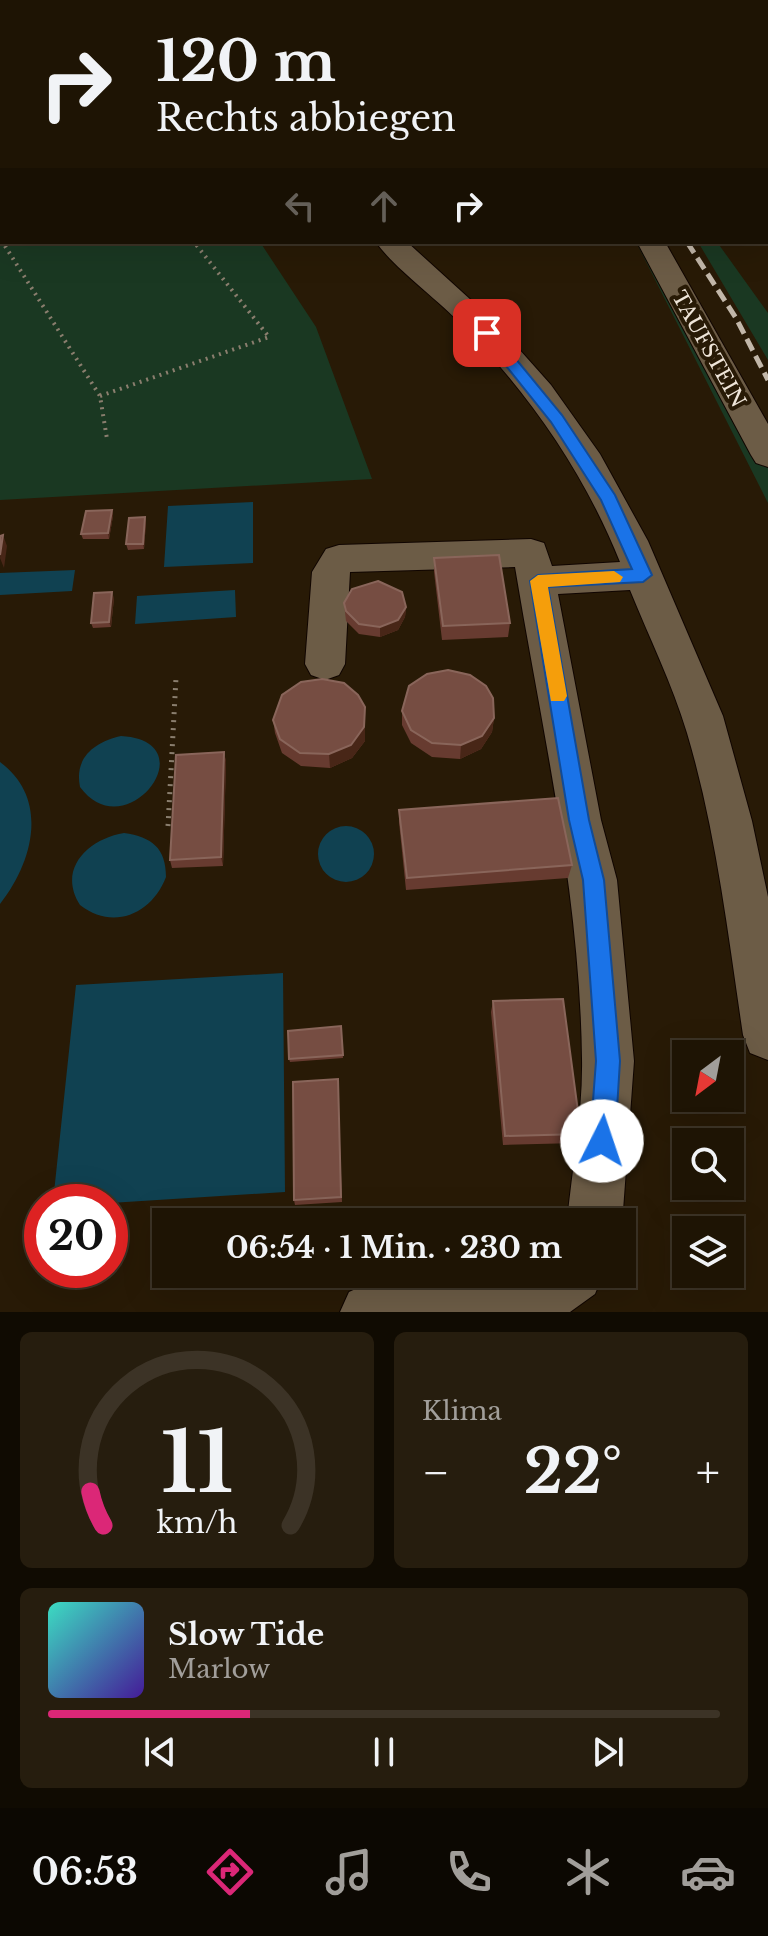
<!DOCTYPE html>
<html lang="de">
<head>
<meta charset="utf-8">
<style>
	body { margin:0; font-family:"Libre Baskerville",serif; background:#261d0e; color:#f1f3f6; height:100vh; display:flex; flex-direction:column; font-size:30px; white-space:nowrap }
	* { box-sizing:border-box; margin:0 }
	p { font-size:26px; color:#a19e9a }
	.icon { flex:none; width:44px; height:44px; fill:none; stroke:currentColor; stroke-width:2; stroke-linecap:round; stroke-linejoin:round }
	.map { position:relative; height:1312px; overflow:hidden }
	.sheet { display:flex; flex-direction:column; gap:20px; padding:20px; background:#100b02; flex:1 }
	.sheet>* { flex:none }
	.banner { position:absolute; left:0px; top:0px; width:768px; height:244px; box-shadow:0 8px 32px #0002,0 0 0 2px #3c3326; background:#1e1404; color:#f1f3f6; overflow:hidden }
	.needle { width:52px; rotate:212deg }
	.tools { position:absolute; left:672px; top:1040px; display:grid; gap:16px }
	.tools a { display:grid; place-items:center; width:72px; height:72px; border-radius:0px; background:#1e1404; box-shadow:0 8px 32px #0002,0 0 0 2px #3c3326; font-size:40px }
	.speed { position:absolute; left:24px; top:1184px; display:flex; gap:16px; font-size:40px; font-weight:700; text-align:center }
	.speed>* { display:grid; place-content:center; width:104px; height:104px; border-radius:50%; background:#1e1404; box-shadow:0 8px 32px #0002,0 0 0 2px #3c3326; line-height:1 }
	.speed .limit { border:12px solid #d22; background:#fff; color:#111 }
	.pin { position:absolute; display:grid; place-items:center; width:68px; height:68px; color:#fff; margin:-34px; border-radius:16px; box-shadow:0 4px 12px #0006 }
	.me { position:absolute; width:88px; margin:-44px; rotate:4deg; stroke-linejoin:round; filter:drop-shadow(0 0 6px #0008) }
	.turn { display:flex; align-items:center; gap:28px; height:168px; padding:0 24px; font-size:36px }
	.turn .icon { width:104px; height:104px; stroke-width:2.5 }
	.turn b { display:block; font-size:56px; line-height:68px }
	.lanes { display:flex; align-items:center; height:76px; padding:0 24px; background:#0003; justify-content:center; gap:40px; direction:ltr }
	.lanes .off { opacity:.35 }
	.big { font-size:60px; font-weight:700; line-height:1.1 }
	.sheet .tile { flex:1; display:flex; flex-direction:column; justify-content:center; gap:12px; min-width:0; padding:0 28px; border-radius:12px; background:#261d0e }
	.sheet .dial { align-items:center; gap:0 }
	.dial svg { height:208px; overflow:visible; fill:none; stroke:#3c3326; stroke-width:7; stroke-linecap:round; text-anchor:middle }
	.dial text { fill:#f1f3f6; stroke:none }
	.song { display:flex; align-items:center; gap:24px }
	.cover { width:96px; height:96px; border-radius:12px; background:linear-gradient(135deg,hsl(170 70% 55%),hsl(260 70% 35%)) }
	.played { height:8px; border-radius:4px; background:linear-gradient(90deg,#db2777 30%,#3c3326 30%) }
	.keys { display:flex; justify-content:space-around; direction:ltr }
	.heat { display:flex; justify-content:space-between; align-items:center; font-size:44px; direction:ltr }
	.sheet .tiles { flex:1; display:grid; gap:20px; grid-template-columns:1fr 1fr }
	.tile:last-child { grid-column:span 2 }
	.trip { position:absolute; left:152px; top:1208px; width:484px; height:80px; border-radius:0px; background:#1e1404; box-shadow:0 8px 32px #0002,0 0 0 2px #3c3326; font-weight:700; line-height:80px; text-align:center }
	.tabs { display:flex; height:128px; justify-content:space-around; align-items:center; background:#0c0802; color:#a19e9a }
	.tabs .icon { width:56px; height:56px }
	.tabs .active { color:#db2777 }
	.tabs b { font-size:36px; color:#f1f3f6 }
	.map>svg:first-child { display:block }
	.commercial { fill:#321f1b }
	.green { fill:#1a3822 }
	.water { fill:#104151 }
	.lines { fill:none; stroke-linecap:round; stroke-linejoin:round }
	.minor-casing { stroke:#100500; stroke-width:2 }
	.path-far1 { stroke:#8a7e6e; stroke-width:4; stroke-dasharray:2 5; stroke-linecap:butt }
	.path { stroke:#8a7e6e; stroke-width:5; stroke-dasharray:2 6; stroke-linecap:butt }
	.minor { fill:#6c5c46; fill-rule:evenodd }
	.rail { stroke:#c2b7a9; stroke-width:5; stroke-dasharray:13 6; stroke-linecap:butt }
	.wall { fill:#673b30 }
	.shaded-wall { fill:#482617 }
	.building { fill:#764d42; stroke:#89655a; stroke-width:2 }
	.route { fill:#1a73e8; stroke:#114b97; stroke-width:2 }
	.slow { fill:#f59e0b }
	.labels { text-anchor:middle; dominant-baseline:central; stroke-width:8; stroke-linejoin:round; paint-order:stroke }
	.far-street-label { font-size:20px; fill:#efe5d9; stroke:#281a06 }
</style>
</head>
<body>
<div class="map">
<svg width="768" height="1312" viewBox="0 0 768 1312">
	<rect width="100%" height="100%" fill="#281a06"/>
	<path class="commercial" d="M0,0h442l2,2h-442l-2,213z"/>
	<path class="green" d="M0,235l2,7h258l56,85 56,152 -372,21z
		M636,242h15l117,213v48z
		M698,242h19l51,71v47z"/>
	<path class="water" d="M253,502v61l-89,4 4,-61z
		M75,570l-3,21 -72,4v-22z
		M235,590l1,27 -101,7 2,-28z
		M121,736c88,5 5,114 -41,51 -6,-30 15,-45 41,-51z
		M0,762c50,37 33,100 0,142z
		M318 854a28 28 0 1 1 56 0a28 28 0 1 1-56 0Z
		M124,833c28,4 42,15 42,44 -14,37 -53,54 -86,28 -23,-36 8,-66 44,-72z
		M283,973l2,219 -175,11 -57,-1 23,-217z"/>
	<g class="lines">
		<defs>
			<path id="minor" d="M108,0h29l-30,2z
				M484,0h23l1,2h-23z
				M532,0h22v2h-22z
				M0,217h2v16h-2z
				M376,242h31l87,79 57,64 49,69 48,87 75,175 29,105 16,76v163l-18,-7 -7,-18c-15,-101 -27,-205 -56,-302 -15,-50 -38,-96 -57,-143l-72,4 43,226 16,60 17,181 -12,163 -55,-2c5,-53 16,-109 15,-163 -2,-166 -40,-329 -67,-492l-165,5 -5,92 -6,11 -14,5 -14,-5 -6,-11 7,-92 14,-23 13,-4 192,-6 13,4 8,23 68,-4c-36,-90 -92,-170 -160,-239 -23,-24 -68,-57 -84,-81z
				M637,242h28l103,182v43l-12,-4 -5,-8z
				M603,1274l-8,20 -25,18h-230l9,-20 20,-9 60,-6z"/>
		</defs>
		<use href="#minor" class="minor-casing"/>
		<path class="path-far1" d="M5,246l95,150 7,43
			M100,396l169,-59 -75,-95"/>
		<path class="path" d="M168,826l8,-148"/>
		<use href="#minor" class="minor"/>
		<path class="rail" d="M687,242l49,76 32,62"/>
	</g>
	<path class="wall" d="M579,0h146l1,2h-147z
		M766,68h2v95h-2z
		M112,510l1,6 -4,23h-26l-2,-5z
		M145,517l1,5 -2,27 -16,1 -2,-6z
		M434,558l76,65 -2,14 -66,3 -8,-68z
		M114,598l-3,29 -18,1 -2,-5z
		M344,603l62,4 -1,10 -7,13 -18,7 -21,-3 -13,-13z
		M365,707v34l-13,17 -22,10 -29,-2 -19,-13 -7,-20 -2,-13z
		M402,711l92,7 -2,14 -11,17 -21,10 -28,-2 -21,-14 -9,-18z
		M224,752l2,10 -3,104 -51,2 -2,-8z
		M399,810l173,55 -4,13 -162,12 -7,-68z
		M493,1001l88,133 -4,9 -74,2 -12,-133z
		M341,1026l2,32 -53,4 -1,-3z
		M338,1086l4,116 -47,3 -1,-5z"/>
	<path class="shaded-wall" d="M2,69v15l-2,1v-15z
		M2,130v19l-2,1v-19z
		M112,510l1,6 -4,23 -1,-6z
		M145,517l1,5 -2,27 -1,-5z
		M3,535l4,11 -3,22 -4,-10z
		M112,592l2,6 -3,29 -2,-5z
		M406,607l-1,10 -7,13 -18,7v-10z
		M365,707v34l-13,17 -22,10 -1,-14z
		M494,718l-2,14 -11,17 -21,10 1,-14z
		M224,752l2,10 -3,104 -2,-9z"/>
	<path class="building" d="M202,0h120l2,2h-120z
		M587,0h138l1,2h-106v-2z
		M2,31v38l-2,1v-38z
		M766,68h2v77h-2z
		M2,81v49l-2,1v-49z
		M112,510l-4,23 -27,1 5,-23z
		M145,517l-2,27h-17l3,-26z
		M3,535l-3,20v-19z
		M499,555l11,68 -67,3 -9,-68z
		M378,581l24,11 4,15 -8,13 -18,7 -21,-3 -13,-13 -2,-8 8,-14z
		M112,592l-3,30 -18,1 3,-30z
		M448,670l22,5 16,11 7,12 1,20 -12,18 -21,9 -29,-2 -21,-13 -9,-19 7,-25 18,-12z
		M322,679l22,4 14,12 7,12 -1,20 -13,18 -22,9 -29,-1 -20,-14 -7,-19 9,-25 19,-13z
		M224,752l-3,105 -51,3 6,-105z
		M558,798l14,67 -165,13 -8,-68z
		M563,999l18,135 -76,2 -12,-135z
		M341,1026l2,29 -54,4 -1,-28z
		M338,1079l3,118 -47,3 -1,-118z"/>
	<path class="route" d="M482,330h10l70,85 53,80 37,80 -9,7 -95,5 41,233 15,60 16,181 -5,80 -4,8 -9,4 -8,-4 -4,-8 6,-80 -13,-181 -14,-60 -39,-239 8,-6 94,-6 -31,-69 -50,-78 -69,-86z"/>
	<path class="slow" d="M614,571l9,6 -3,5 -72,5 19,109 -3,5h-13l-21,-120 8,-6z"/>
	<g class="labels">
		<g class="far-street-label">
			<text transform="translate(709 349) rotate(61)">TAUFSTEIN</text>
		</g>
	</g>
</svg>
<div class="tools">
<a><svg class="needle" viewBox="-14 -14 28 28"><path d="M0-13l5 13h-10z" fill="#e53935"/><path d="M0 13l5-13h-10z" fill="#a19e9a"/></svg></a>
<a><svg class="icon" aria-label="search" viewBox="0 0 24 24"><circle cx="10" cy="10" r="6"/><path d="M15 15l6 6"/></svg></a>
<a><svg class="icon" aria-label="layers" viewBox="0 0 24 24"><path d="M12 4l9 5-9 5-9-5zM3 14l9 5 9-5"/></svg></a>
</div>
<div class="speed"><div class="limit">20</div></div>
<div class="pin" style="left:487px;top:333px;background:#d93025"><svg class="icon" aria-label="arrive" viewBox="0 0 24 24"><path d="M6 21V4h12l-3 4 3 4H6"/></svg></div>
<svg class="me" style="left:602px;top:1141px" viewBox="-20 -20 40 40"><circle r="19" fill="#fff"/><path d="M0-13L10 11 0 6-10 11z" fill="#1a73e8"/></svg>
<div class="trip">06:54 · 1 Min. · 230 m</div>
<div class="banner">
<div class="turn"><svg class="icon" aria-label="right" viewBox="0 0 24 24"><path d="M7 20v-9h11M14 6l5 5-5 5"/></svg><div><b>120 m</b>Rechts abbiegen</div></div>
<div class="lanes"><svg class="icon off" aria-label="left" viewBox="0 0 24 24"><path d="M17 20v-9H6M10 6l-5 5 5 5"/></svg><svg class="icon off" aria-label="ahead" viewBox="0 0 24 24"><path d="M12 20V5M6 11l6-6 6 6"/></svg><svg class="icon" aria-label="right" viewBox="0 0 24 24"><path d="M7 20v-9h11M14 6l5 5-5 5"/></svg></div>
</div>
</div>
<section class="sheet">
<div class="tiles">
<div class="tile dial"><svg viewBox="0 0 100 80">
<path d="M14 69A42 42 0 1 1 86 69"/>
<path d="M14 69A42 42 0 0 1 9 56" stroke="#db2777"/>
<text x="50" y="56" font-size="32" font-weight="700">11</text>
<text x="50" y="72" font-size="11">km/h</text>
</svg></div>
<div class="tile"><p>Klima</p>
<div class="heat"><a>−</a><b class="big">22°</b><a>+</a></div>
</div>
<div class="tile">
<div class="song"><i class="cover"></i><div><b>Slow Tide</b><p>Marlow</p></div></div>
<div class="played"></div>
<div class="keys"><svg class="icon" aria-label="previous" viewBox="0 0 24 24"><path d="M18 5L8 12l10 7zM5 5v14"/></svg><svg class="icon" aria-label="pause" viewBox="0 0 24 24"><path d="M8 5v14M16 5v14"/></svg><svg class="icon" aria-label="next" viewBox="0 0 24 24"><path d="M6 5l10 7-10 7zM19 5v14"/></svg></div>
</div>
</div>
</section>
<nav class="tabs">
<b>06:53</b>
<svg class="icon active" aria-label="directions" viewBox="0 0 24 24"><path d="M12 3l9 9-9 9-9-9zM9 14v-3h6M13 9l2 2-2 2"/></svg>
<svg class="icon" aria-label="music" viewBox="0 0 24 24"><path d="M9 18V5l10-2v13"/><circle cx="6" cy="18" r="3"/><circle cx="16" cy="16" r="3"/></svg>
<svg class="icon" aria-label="phone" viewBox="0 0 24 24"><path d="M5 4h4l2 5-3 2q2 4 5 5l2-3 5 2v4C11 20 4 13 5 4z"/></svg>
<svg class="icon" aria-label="climate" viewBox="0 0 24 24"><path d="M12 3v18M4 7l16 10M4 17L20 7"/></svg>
<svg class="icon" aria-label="car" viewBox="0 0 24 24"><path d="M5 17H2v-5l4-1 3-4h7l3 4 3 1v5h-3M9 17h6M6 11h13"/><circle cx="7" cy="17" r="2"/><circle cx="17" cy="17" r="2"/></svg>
</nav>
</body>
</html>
